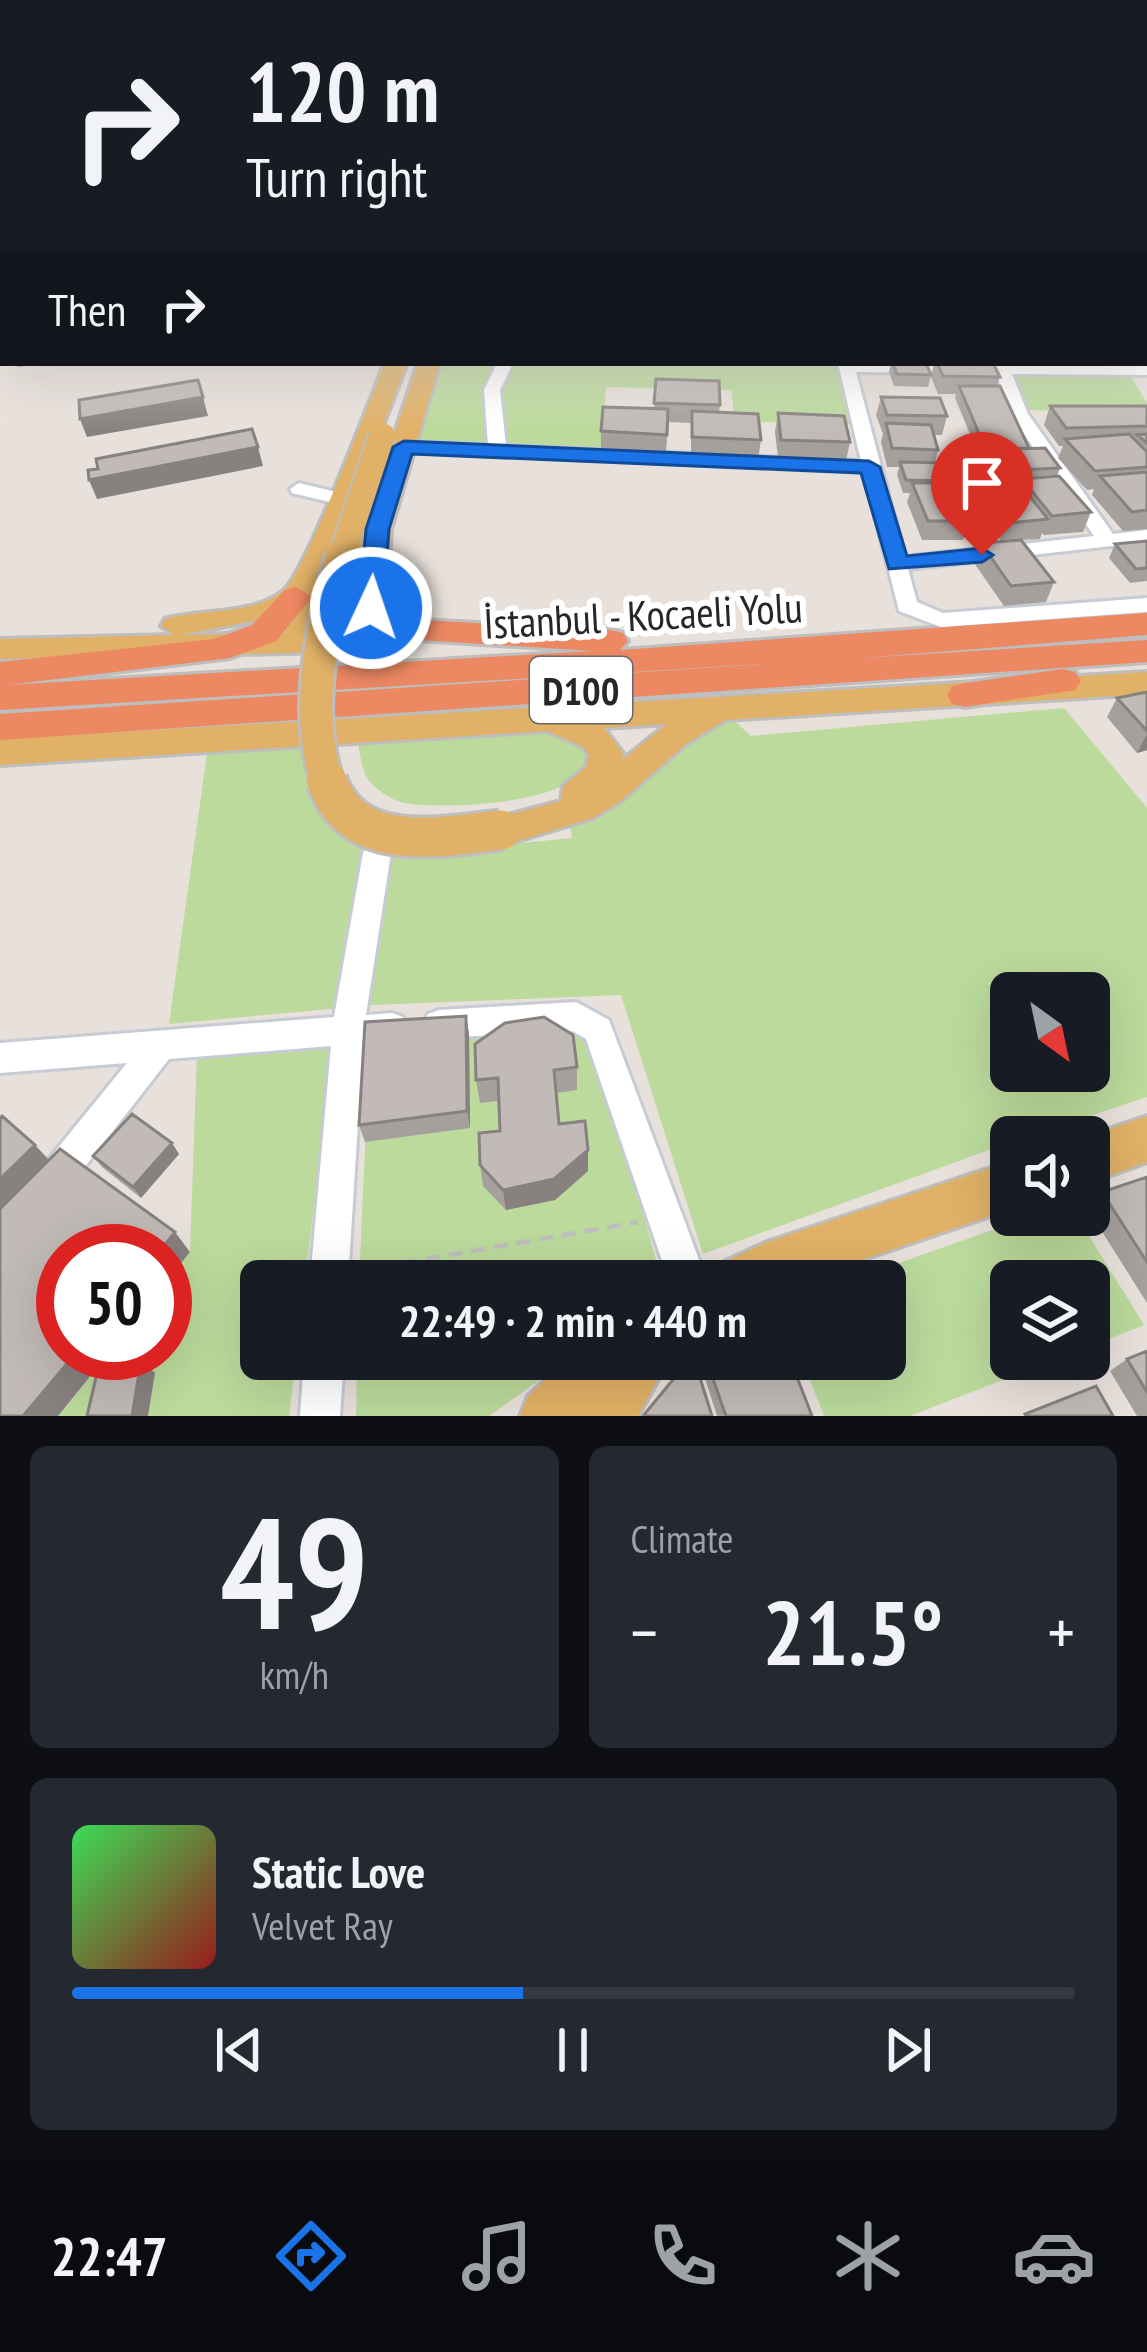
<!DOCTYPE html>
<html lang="en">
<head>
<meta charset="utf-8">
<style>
	body { margin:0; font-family:"PT Sans Narrow",sans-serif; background:#242831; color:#f1f3f6; height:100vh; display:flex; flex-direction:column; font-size:45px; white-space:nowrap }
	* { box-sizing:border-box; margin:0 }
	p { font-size:39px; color:#9ea1a6 }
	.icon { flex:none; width:66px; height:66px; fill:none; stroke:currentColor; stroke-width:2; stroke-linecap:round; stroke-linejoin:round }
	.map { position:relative; height:1416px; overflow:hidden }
	.drawer { display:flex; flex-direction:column; gap:30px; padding:30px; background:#0d0f14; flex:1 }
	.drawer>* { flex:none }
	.hud { position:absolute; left:0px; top:0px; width:1149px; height:366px; box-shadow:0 12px 48px #0002; background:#171b24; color:#f1f3f6; overflow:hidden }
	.needle { width:78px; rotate:147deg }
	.controls { position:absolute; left:990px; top:972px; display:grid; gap:24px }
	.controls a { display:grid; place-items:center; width:120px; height:120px; border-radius:18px; background:#171b24; box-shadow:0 12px 48px #0002; font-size:60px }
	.speed { position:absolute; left:36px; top:1224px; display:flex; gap:24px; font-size:60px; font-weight:700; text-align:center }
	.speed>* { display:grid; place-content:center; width:156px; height:156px; border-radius:50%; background:#171b24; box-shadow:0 12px 48px #0002; line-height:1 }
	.speed .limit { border:18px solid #d22; background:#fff; color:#111 }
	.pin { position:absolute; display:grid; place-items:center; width:102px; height:102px; color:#fff; margin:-123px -51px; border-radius:50% 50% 50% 0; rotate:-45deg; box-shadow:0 0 12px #0007 }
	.pin .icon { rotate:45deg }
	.me { position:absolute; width:132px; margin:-66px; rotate:3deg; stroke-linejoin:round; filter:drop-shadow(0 0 9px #0008) }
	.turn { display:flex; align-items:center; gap:42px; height:252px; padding:0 48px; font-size:54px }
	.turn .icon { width:156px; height:156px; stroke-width:2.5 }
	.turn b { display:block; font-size:84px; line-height:102px }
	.then { display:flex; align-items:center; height:114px; padding:0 48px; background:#0003; gap:24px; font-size:45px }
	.big { font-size:90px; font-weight:600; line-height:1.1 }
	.drawer .widget { flex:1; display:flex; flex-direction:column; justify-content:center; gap:18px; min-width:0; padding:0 42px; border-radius:18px; background:#242831 }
	.drawer .dial { align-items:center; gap:0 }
	.dial b { font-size:156px; line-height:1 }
	.song { display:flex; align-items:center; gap:36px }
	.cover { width:144px; height:144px; border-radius:18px; background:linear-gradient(135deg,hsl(130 70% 55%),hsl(0 70% 35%)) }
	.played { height:12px; border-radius:6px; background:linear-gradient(90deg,#1a73e8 45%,#363941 45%) }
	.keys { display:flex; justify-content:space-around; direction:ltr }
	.heat { display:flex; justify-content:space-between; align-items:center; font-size:66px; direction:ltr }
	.drawer .tiles { flex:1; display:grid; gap:30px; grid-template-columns:1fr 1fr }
	.widget:last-child { grid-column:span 2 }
	.trip { position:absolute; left:240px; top:1260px; width:666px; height:120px; border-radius:18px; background:#171b24; box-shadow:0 12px 48px #0002; font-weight:600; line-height:120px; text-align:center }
	.tab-bar { display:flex; height:192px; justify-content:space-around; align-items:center; background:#090b0e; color:#9ea1a6 }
	.tab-bar .icon { width:84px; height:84px }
	.tab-bar .on { color:#1a73e8 }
	.tab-bar b { font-size:54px; color:#f1f3f6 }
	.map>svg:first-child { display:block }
	.green { fill:#bbda9c; fill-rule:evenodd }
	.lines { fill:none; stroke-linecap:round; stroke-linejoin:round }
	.minor-casing { stroke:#c6cbd4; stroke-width:6 }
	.major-casing { stroke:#bebebe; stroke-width:6 }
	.highway-casing { stroke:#bebebe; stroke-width:6 }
	.path { stroke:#bebebe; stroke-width:4.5; stroke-dasharray:14 9; stroke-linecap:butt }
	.minor { fill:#fff; fill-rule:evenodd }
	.major { fill:#e0b167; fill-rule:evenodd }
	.highway { fill:#ec8862; fill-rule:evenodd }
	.major-bridge-far2-casing { stroke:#bebebe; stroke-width:30; stroke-linecap:butt }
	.major-bridge-far1-casing { stroke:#bebebe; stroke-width:38; stroke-linecap:butt }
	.major-bridge-casing { stroke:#bebebe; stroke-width:45; stroke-linecap:butt }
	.major-bridge-far2 { stroke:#e0b167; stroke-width:26 }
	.major-bridge-far1 { stroke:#e0b167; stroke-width:32 }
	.major-bridge { stroke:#e0b167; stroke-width:39 }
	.wall { fill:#a6a09d }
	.shaded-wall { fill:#878280 }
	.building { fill:#c1bab7; stroke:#878280; stroke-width:3 }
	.route { fill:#1a73e8; stroke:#114b97; stroke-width:3 }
	.labels { text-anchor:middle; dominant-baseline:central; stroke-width:12; stroke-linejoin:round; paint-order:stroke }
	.shield { fill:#fff; stroke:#686868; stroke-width:3 }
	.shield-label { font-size:39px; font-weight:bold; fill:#272727 }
	.street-label { font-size:42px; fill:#272727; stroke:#fff }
</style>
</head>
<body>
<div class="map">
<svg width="1147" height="1416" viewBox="0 0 1147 1416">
	<rect width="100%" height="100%" fill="#e8e0da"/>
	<path class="green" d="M429,363h407l16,61 -117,-3 -4,-31 -125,-3 -5,63 -199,-6z
		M1013,371l117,4 17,28v10l-118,-3z
		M1064,708l83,100v289l-120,40h-16v5l-308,112 -82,-259 -248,10 -204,19 38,-270 91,-9 22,55 31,40 26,13 11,4 184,-19 -2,-14 133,-100 26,-8 22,20zM1011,993h78v78h-78z
		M563,727c9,7 23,14 25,26 7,52 -149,57 -183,50 -13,-2 -30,-14 -38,-25 -6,-11 -7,-24 -9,-36z
		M575,1029l15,9 8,13 64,230h-303l11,-241z
		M333,1043l-28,238h-44v78h35l-7,57h-231l51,-63h56v-70l25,-32 7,-198z
		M1035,1215h41l68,110 -55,22v-66h-78v78h46l-147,57h-86l-22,-57h83v-78h-37z
		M357,1359h212l-80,57h-133z"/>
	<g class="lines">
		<defs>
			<path id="minor" d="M497,363h16l-13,27 6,56 355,15 -23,-98 309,2v10l-135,-1 16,40 85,120 34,-4v12l-239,27 9,33 26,11 204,-15v14l-206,15 -42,-16 -35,-139 -467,-21 -3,-4 9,-5 85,3 -4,-55zM856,372l140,1 14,41 84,122 -189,21z
				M299,483l50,12 3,4 -10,6 -50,-12 -2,-4z
				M377,842l10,3 4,8 -25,162 26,-2 11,4 5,10 -5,10 -40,7 -15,237h-38l21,-235 -162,13 -106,136 -12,5 -12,-5 -5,-12 5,-12 88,-108 -127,10v-30l334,-26 29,-164 4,-8z
				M576,1002l33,18 98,261h-38l-83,-242 -14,-8 -133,7 -11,-4 -5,-10 5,-10 11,-4z
				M304,1359h40l-4,57h-40z"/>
			<path id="major" d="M385,363h22l-73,190 -23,44 -2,17 13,21 27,-14 7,-13 7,-79 55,-166h22l-49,166 -5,79 -14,27 -40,17 -332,7v-20l174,-4 -13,-9 4,-7c36,-10 87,-4 117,-27 23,-17 87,-191 103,-229zM280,616l7,17 -107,2z
				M1147,672v22l-422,26 -39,24 -65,57 -28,17 -75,23 -17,4 -13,-5 -5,-10 5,-10 73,-19 2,-15 23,-19 3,-12 -7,-9 -35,-15 -547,34v-26zM667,724l-45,36 1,-7 -19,-25z
				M1147,1116v46l-58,21v-46h-4z
				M1011,1161v48l-211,72h-86l8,-18 45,-21z
				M567,1359h102l-31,57h-118l8,-20z"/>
			<path id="highway" d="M374,583l11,3 18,26 17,8 191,10 12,3 5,8 -8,9 527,-37v22l-284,23 284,-18v22l-1147,78v-26l782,-51 -782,47v-48l214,-23 38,-14 33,-35 11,-3 16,10 -36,44 -46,17 -223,27 587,-34 -191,-12 -24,-11 -21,-35z
				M1063,669l12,3 6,9 -6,9 -110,17 -13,-3 -5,-9 5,-9 13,-3z"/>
		</defs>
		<use href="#minor" class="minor-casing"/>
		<use href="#major" class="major-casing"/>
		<use href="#highway" class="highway-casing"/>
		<path class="path" d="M358,1271l280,-49"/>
		<use href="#minor" class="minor"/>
		<use href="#major" class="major"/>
		<use href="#highway" class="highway"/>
		<defs>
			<path id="major-bridge-far2" d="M341,559l41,-123"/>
			<path id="major-bridge-far1" d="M328,784c-25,-72 -6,-156 14,-228"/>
			<path id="major-bridge" d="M327,781c26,74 113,56 174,49"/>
		</defs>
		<use href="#major-bridge-far2" class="major-bridge-far2-casing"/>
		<use href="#major-bridge-far1" class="major-bridge-far1-casing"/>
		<use href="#major-bridge" class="major-bridge-casing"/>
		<use href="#major-bridge-far2" class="major-bridge-far2"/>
		<use href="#major-bridge-far1" class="major-bridge-far1"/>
		<use href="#major-bridge" class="major-bridge"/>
	</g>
	<path class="wall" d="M1146,235h1v128h-1z
		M891,363h102l7,14 -3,9 32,62 31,20 -3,8 34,36 -8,20 -39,3 -2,-2 -2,6 -18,1 32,42 -8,20 -42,4 -30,-43 7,-20 20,-2 -27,-37 6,-19 7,-1 -9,-15 3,-9 -26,-62 1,-4h-18l-7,-17 3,-13h-7l4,11 -3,12 -34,-1 -5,-14z
		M1066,363h49l-1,2h-47z
		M656,379l64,26 -1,7 42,28 -3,19 -67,-3v-33l-23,-1 -2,32 -65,-4v-19l53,-22z
		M881,397l66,19 -5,19h-8l4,15 -3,13 18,18 16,40 -6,19h-41l-15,-38 3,-9h-7l-6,-18 2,-8h-12l-6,-25 2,-8 -7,-19z
		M1050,406h97v123l-24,2 -31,-36 2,-6 -7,1 -29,-32 5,-12h-4l-15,-21z
		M778,413l72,29 -4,19 -68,-3 -3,-26z
		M1147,541v40l-17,2 -21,-25 6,-14z
		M1147,692v58l-10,3 -30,-36 10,-19z
		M466,1016l3,18 1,94 -105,14 -6,-17z
		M577,1067v23l-21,3 3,31 29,47 -33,29 -49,10 -23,-24 -3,-21 20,-34 -2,-30 -18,2 -4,-23z
		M179,1154l-38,44 -39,-31 -9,-11z
		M1147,1177v126l-58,-92v-5l13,-14z
		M1147,1351v65h-10l-27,-45 17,-12z
		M699,1359h91l22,57h-95z"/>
	<path class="shaded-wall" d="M16,363h26l-24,4z
		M203,397l5,19 -121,21 -7,-18z
		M258,447l5,19 -166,33 -8,-19z
		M1147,734v16l-10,3z
		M466,1016l3,18 1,94 -3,-17z
		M172,1143l7,11 -38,44 -8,-11z
		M35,1145l15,16 -50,50v-32z
		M588,1150v21l-33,29 -49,10 -3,-20z
		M175,1232l15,20 -25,31v-32h-5z
		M76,1353h33l-51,63h-35z
		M141,1361l14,12 -7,43h-16z"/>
	<path class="building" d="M893,363h33l5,12 -34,-1z
		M937,363h56l7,14 -57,-1z
		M656,379l63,2 1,24 -66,-2z
		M198,380l5,17 -123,22 -1,-19z
		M959,386h41l29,62 -43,2z
		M881,397l59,1 7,18 -60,-1z
		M1050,406h97v20l-81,2z
		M603,407l65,2 -1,26 -66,-4z
		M692,411l66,3 3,26 -69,-3z
		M778,413l66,3 6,26 -69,-2z
		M886,423l45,2 7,25 -46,-2z
		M252,429l6,18 -169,33 -1,-10 10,-1 -2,-10z
		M1129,434l18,18v15l-52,4 -30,-32z
		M1147,434v9l-10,-8z
		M1045,448l15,20 -63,3 -13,-21z
		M900,462l45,1 8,18 -47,-1z
		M1147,472v38l-15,2 -32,-36z
		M1059,476l32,36 -39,4 -30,-37z
		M1018,482l30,37 -40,4 -28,-38z
		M912,483h40l17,38h-41z
		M1021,540l33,42 -43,4 -30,-43z
		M1147,541v27l-11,1 -21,-25z
		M1147,692v39l-30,-33z
		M466,1016l1,95 -108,14 6,-103z
		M544,1017l29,18 4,32 -23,3 5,54 26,-3 3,29 -34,29 -51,11 -23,-25 -1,-32 21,-2 -2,-53 -22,2 -1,-36 30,-21z
		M132,1114l40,29 -39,44 -40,-31z
		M2,1116l33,29 -35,34v-61z
		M60,1149l115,83 -15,19h-97v102h13l-53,63h-23v-207z
		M1147,1177v85l-45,-70z
		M1147,1351v41l-20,-33z
		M690,1359h4l18,57h-69z
		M706,1359h84l22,57h-86z
		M141,1361l-9,55h-45l10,-43z
		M1096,1386l17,30h-87l-1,-2z"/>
	<linearGradient id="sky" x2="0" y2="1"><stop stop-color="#7bc1e5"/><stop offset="0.54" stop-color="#f5f1ee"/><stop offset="1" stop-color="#f5f1ee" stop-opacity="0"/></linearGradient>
	<rect width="1147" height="433" fill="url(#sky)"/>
	<path class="route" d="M404,441l465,20 11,6 27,89 75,-8 11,7 -11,7 -93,7 -28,-96 -449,-19 -23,75 -6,79 -12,8 -12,-8 7,-79 27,-82z"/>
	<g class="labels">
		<rect class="shield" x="530" y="657" width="102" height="66" rx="9"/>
		<g class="shield-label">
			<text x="581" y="690">D100</text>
		</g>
		<g class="street-label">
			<text transform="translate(643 615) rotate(-3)">İstanbul - Kocaeli Yolu</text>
		</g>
	</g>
</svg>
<div class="controls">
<a><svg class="needle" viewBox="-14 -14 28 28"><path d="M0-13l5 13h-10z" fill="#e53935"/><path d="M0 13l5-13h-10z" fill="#9ea1a6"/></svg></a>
<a><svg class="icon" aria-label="sound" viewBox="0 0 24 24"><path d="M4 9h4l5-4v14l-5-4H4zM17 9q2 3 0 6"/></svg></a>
<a><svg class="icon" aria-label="layers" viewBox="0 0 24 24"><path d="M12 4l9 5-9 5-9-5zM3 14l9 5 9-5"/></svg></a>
</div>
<div class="speed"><div class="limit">50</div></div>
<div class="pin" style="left:982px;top:555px;background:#d93025"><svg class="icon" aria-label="arrive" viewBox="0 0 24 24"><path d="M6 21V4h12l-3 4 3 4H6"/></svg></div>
<svg class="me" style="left:371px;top:608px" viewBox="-20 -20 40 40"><circle r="17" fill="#1a73e8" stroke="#fff" stroke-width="3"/><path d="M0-11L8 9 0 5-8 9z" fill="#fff"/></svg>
<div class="trip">22:49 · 2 min · 440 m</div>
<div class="hud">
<div class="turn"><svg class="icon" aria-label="right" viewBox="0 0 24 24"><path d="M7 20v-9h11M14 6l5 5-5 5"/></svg><div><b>120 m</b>Turn right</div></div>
<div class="then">Then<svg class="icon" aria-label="right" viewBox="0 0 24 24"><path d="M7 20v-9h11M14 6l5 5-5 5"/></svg></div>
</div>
</div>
<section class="drawer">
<div class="tiles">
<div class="widget dial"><b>49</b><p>km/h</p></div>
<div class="widget"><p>Climate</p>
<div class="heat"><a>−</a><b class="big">21.5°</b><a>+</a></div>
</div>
<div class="widget">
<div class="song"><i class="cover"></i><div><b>Static Love</b><p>Velvet Ray</p></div></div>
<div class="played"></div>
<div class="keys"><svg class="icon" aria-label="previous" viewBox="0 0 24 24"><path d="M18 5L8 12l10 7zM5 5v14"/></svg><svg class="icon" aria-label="pause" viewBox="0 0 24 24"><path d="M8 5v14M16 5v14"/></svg><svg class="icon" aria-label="next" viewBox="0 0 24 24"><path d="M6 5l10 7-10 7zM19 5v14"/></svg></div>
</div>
</div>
</section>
<nav class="tab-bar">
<b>22:47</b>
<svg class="icon on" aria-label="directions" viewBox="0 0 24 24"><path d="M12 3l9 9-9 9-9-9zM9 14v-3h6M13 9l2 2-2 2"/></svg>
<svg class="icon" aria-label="music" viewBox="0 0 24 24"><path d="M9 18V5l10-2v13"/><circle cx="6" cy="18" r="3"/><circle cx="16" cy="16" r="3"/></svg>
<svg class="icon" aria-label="phone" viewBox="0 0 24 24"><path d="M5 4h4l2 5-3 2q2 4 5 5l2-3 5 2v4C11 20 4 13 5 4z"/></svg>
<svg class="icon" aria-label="climate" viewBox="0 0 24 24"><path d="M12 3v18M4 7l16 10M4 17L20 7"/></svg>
<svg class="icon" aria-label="car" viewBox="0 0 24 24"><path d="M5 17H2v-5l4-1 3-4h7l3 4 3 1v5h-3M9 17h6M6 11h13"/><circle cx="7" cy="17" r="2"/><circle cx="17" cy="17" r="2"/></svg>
</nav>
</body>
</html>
